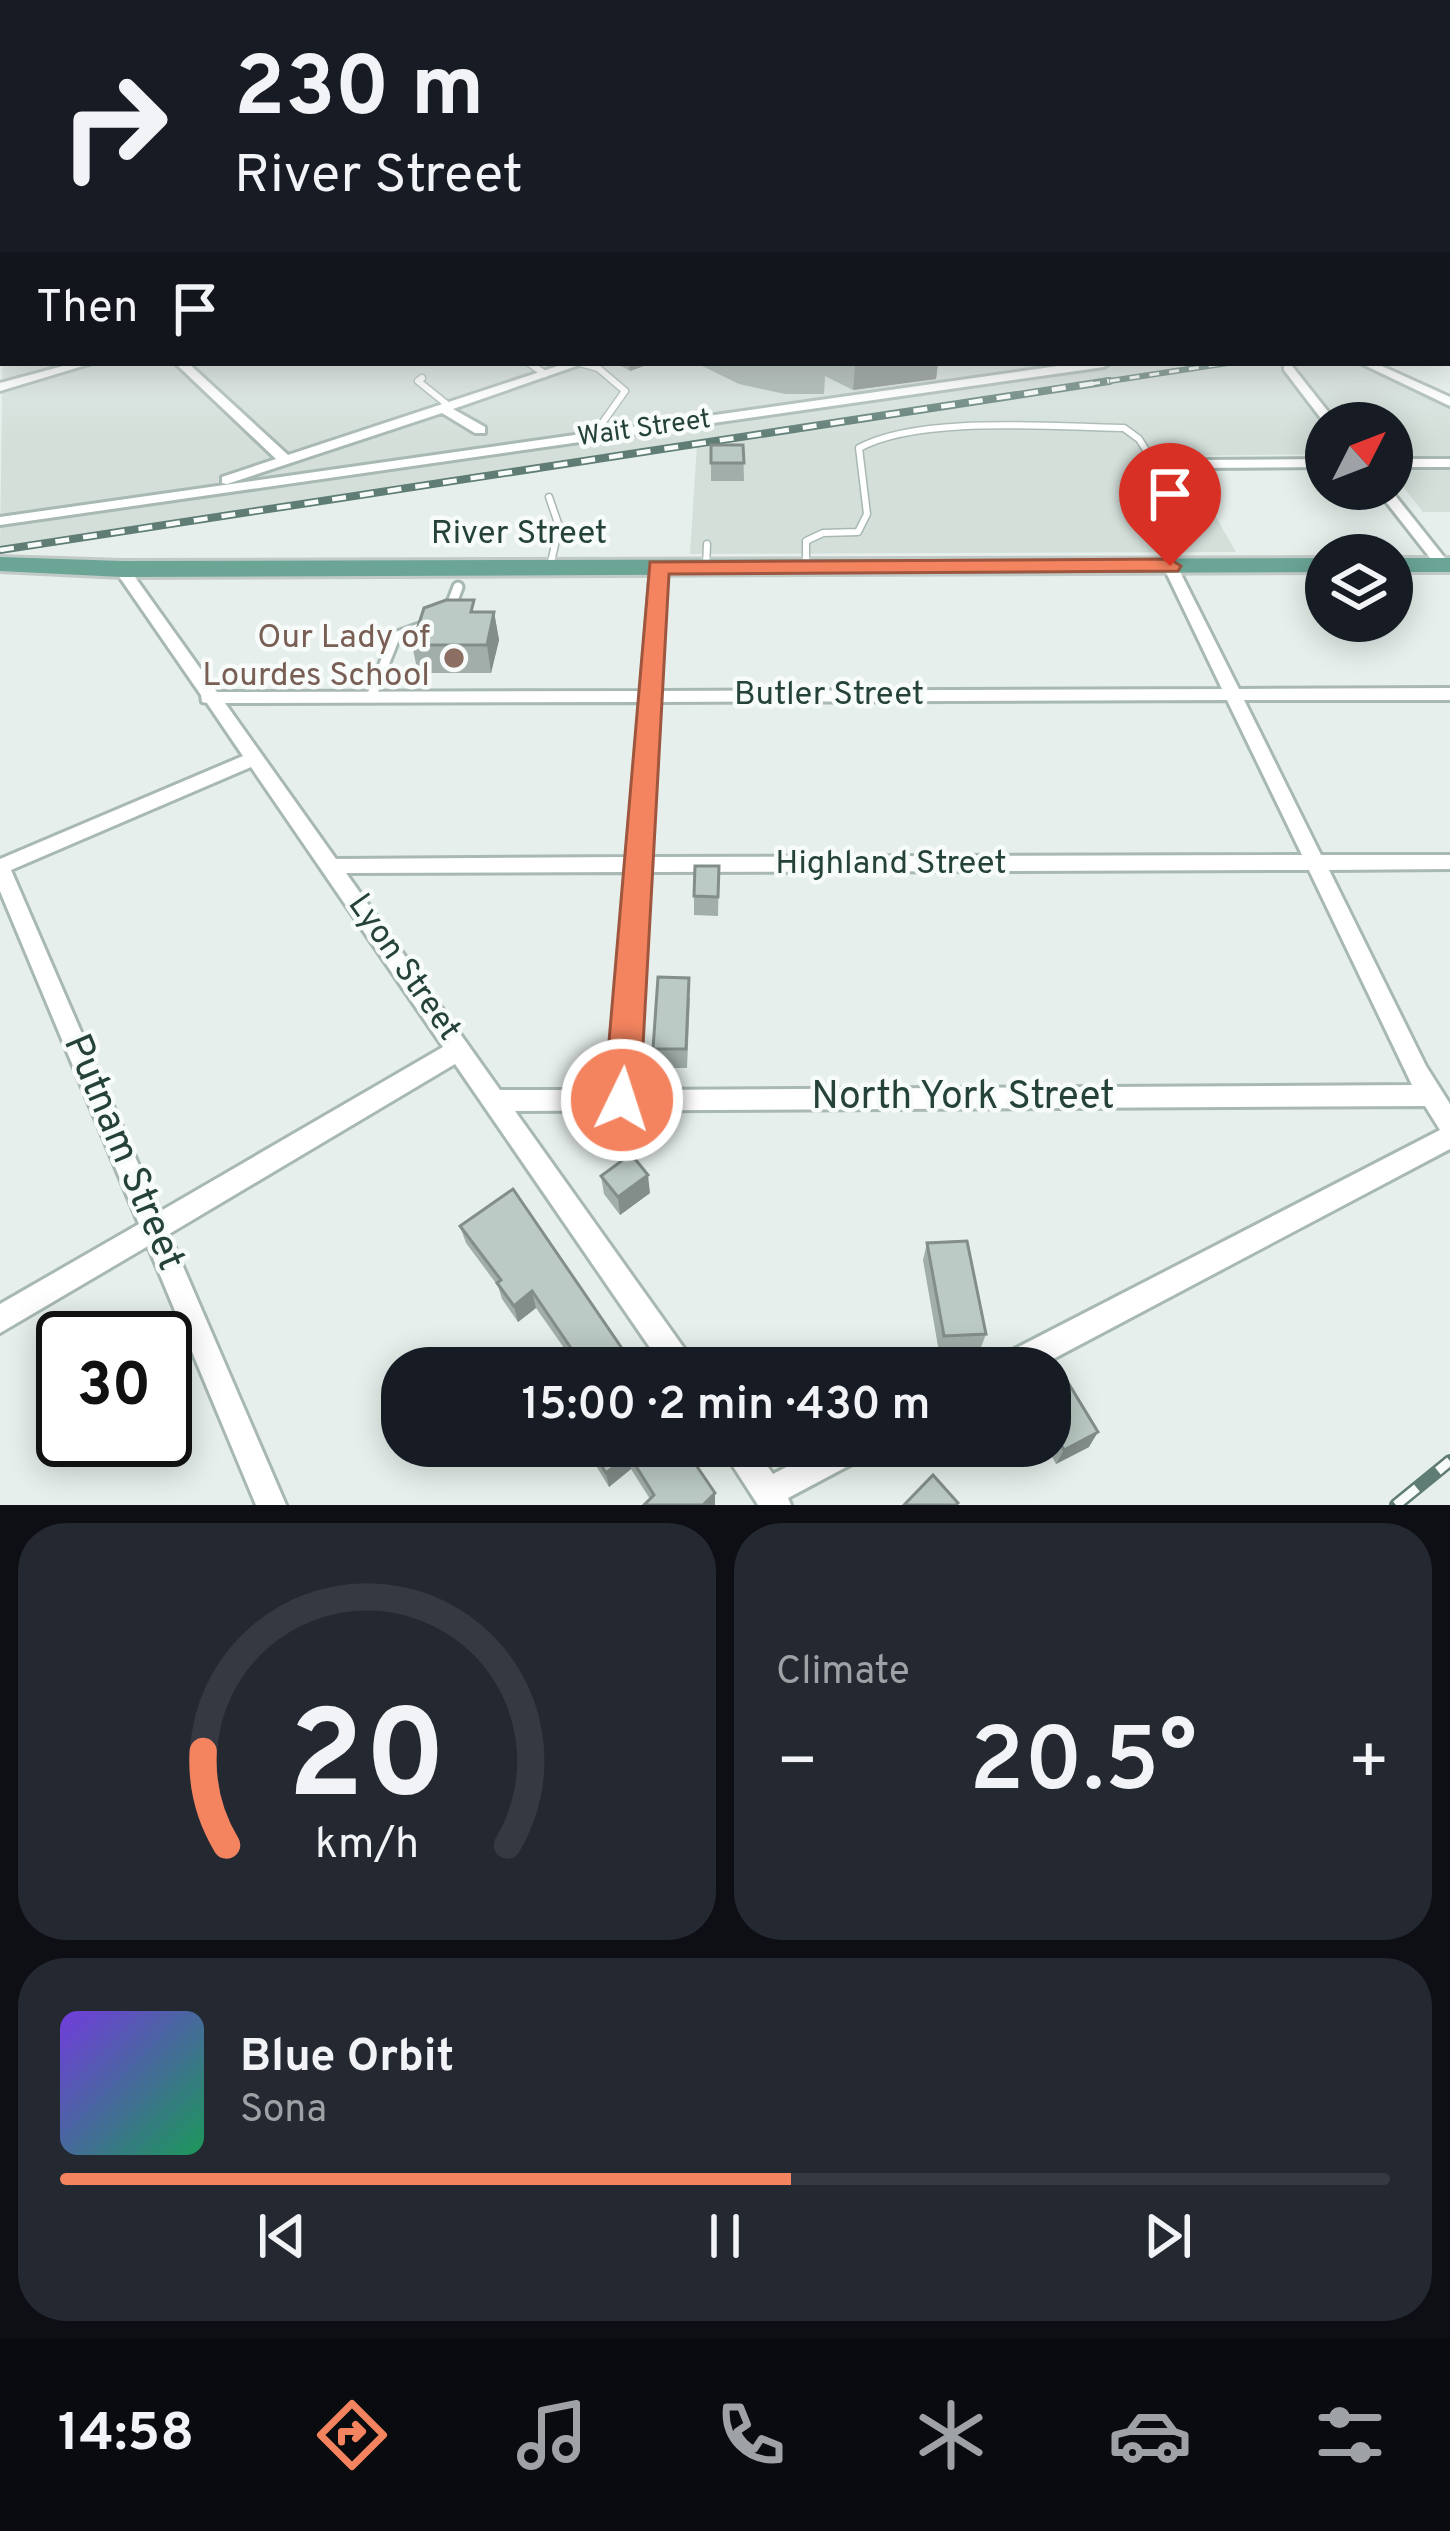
<!DOCTYPE html>
<html lang="en">
<head>
<meta charset="utf-8">
<style>
	body { margin:0; font-family:Overpass,sans-serif; background:#242831; color:#f1f3f6; height:100vh; display:flex; flex-direction:column; font-size:45px; white-space:nowrap }
	* { box-sizing:border-box; margin:0 }
	p { font-size:39px; color:#9ea1a6 }
	.icon { flex:none; width:66px; height:66px; fill:none; stroke:currentColor; stroke-width:2; stroke-linecap:round; stroke-linejoin:round }
	.map { position:relative; height:1505px; overflow:hidden }
	.drawer { display:flex; flex-direction:column; gap:18px; padding:18px; background:#0d0f14; flex:1 }
	.drawer>* { flex:none }
	.guide { position:absolute; left:0px; top:0px; width:1452px; height:366px; box-shadow:0 6px 30px #0003; background:#171b24; color:#f1f3f6; overflow:hidden }
	.needle { width:78px; rotate:48deg }
	.buttons { position:absolute; left:1305px; top:402px; display:grid; gap:24px }
	.buttons a { display:grid; place-items:center; width:108px; height:108px; border-radius:50%; background:#171b24; box-shadow:0 6px 30px #0003; font-size:60px }
	.speed { position:absolute; left:36px; top:1311px; display:flex; gap:24px; font-size:60px; font-weight:700; text-align:center }
	.speed>* { display:grid; place-content:center; width:156px; height:156px; border-radius:50%; background:#171b24; box-shadow:0 6px 30px #0003; line-height:1 }
	.speed .limit { border:6px solid #111; border-radius:18px; background:#fff; color:#111 }
	.pin { position:absolute; display:grid; place-items:center; width:102px; height:102px; color:#fff; margin:-123px -51px; border-radius:50% 50% 50% 0; rotate:-45deg; box-shadow:0 0 12px #0007 }
	.pin .icon { rotate:45deg }
	.me { position:absolute; width:132px; margin:-66px; rotate:4deg; stroke-linejoin:round; filter:drop-shadow(0 0 9px #0008) }
	.turn { display:flex; align-items:center; gap:42px; height:252px; padding:0 36px; font-size:54px }
	.turn .icon { width:156px; height:156px; stroke-width:2.5 }
	.turn b { display:block; font-size:84px; line-height:102px }
	.then { display:flex; align-items:center; height:114px; padding:0 36px; background:#0003; gap:24px; font-size:45px }
	.big { font-size:90px; font-weight:600; line-height:1.1 }
	.drawer .card { flex:1; display:flex; flex-direction:column; justify-content:center; gap:18px; min-width:0; padding:0 42px; border-radius:48px; background:#242831 }
	.drawer .dial { align-items:center; gap:0 }
	.dial svg { height:312px; overflow:visible; fill:none; stroke:#363941; stroke-width:7; stroke-linecap:round; text-anchor:middle }
	.dial text { fill:#f1f3f6; stroke:none }
	.song { display:flex; align-items:center; gap:36px }
	.cover { width:144px; height:144px; border-radius:18px; background:linear-gradient(135deg,hsl(260 70% 55%),hsl(150 70% 35%)) }
	.played { height:12px; border-radius:6px; background:linear-gradient(90deg,#f4845f 55%,#363941 55%) }
	.keys { display:flex; justify-content:space-around; direction:ltr }
	.heat { display:flex; justify-content:space-between; align-items:center; font-size:66px; direction:ltr }
	.drawer .tiles { flex:1; display:grid; gap:18px; grid-template-columns:1fr 1fr }
	.card:last-child { grid-column:span 2 }
	.trip { position:absolute; left:381px; top:1347px; width:690px; height:120px; border-radius:48px; background:#171b24; box-shadow:0 6px 30px #0003; font-weight:600; line-height:120px; text-align:center }
	.menu { display:flex; height:192px; justify-content:space-around; align-items:center; background:#090b0e; color:#9ea1a6 }
	.menu .icon { width:84px; height:84px }
	.menu .selected { color:#f4845f }
	.menu b { font-size:54px; color:#f1f3f6 }
	.map>svg:first-child { display:block }
	.built { fill:#d4dfda }
	.lines { fill:none; stroke-linecap:round; stroke-linejoin:round }
	.lane-far1-casing { stroke:#a8b8b2; stroke-width:9 }
	.lane-casing { stroke:#a8b8b2; stroke-width:15 }
	.street-casing { stroke:#a8b8b2; stroke-width:6 }
	.primary-casing { stroke:#c2cac8; stroke-width:6 }
	.lane-far1 { stroke:#fff; stroke-width:6 }
	.lane { stroke:#fff; stroke-width:9 }
	.street { fill:#fff; fill-rule:evenodd }
	.primary { fill:#6aa596; fill-rule:evenodd }
	.rail-far2-casing { stroke:#5f7d75; stroke-width:6 }
	.rail-far1-casing { stroke:#5f7d75; stroke-width:8 }
	.rail-casing { stroke:#5f7d75; stroke-width:14 }
	.rail-far2 { stroke:#f7fbf9; stroke-width:3; stroke-dasharray:10; stroke-linecap:butt }
	.rail-far1 { stroke:#f7fbf9; stroke-width:4.5; stroke-dasharray:14; stroke-linecap:butt }
	.rail { stroke:#f7fbf9; stroke-width:9; stroke-dasharray:27; stroke-linecap:butt }
	.wall { fill:#a1aea9 }
	.shaded-wall { fill:#838d89 }
	.building { fill:#bbcac4; stroke:#838d89; stroke-width:3 }
	.route { fill:#f4845f; stroke:#9f563e; stroke-width:3 }
	.education-dot { fill:#8d6e63; stroke:#f7fbf9; stroke-width:4.5 }
	.labels { text-anchor:middle; dominant-baseline:central; stroke-width:9; stroke-linejoin:round; paint-order:stroke }
	.far-street-label { font-size:27px; fill:#24423a; stroke:#f7fbf9 }
	.street-label { font-size:33px; fill:#24423a; stroke:#f7fbf9 }
	.education-label { font-size:33px; fill:#785e54; stroke:#f7fbf9; text-anchor:end }
	.near-street-label { font-size:39px; fill:#24423a; stroke:#f7fbf9 }
</style>
</head>
<body>
<div class="map">
<svg width="1450" height="1505" viewBox="0 0 1450 1505">
	<rect width="100%" height="100%" fill="#e6efeb"/>
	<path class="built" d="M3,328v35h1365l82,39v110h-27l-31,-39v-50h-66v31l-145,2 55,96 -546,2 7,-109 -697,105z"/>
	<g class="lines">
		<defs>
			<path id="lane-far1" d="M529,363l16,11
				M580,363l18,5 27,23 -32,45
				M422,378l-4,3 31,25
				M549,497l10,29 -9,41
				M706,567l1,-23
				M806,567v-26l17,-8 35,-1 9,-18 -8,-66c60,-33 195,-21 265,-20l15,11 14,22 43,3"/>
			<path id="lane" d="M450,608l8,-21
				M371,697l24,-60 30,-11"/>
			<path id="street" d="M0,270l3,1v6h-3z
				M1449,313h1v6h-1z
				M74,363h19l-93,28v-8z
				M175,363h13l100,92 279,-92h18l-132,46 32,18v6h-10l-33,-20 -215,71 -5,-1v-6l54,-18z
				M1079,363h31l-6,4 -1104,158v-8z
				M1360,363h15l75,34v9z
				M1284,366h8l45,57 -11,2 -42,-55z
				M1326,459v8l-130,1 -7,-4 7,-4z
				M1392,459h58v8h-58z
				M1376,489h14l58,73v6h-10z
				M1170,562l7,4 62,123 211,-1v12h-206l77,155h129v14l-121,1 97,196 24,38v45l-414,219h-43l4,-10 443,-228 -15,-24 -910,5 176,247 4,10h-31l-209,-304 -286,170 117,271h-30l-108,-259 -148,87v-29l139,-80 -139,-333v-32l243,-103 -36,-53 -5,-1 -1,-7 -87,-126 3,-3h10l90,126 424,-1 10,-124 7,-4 7,4 -7,124 564,-2 -59,-123zM1227,700l75,155 -654,2 9,-155zM640,702l-11,155 -293,2 -111,-156zM251,767l192,280 -284,165 -148,-342zM1309,870l103,215 -778,5 13,-218zM627,872l-16,218h-111l-154,-217z
				M720,1446h33l20,28 54,-28h45l-5,10 -79,42 3,7h-33z"/>
			<path id="primary" d="M0,557l122,4 1204,-3v14l-1204,5 -122,-6z
				M1392,558h58v14h-58z"/>
		</defs>
		<use href="#lane-far1" class="lane-far1-casing"/>
		<use href="#lane" class="lane-casing"/>
		<use href="#street" class="street-casing"/>
		<use href="#primary" class="primary-casing"/>
		<use href="#lane-far1" class="lane-far1"/>
		<use href="#lane" class="lane"/>
		<use href="#street" class="street"/>
		<use href="#primary" class="primary"/>
		<defs>
			<path id="rail-far2" d="M1090,384l138,-21"/>
			<path id="rail-far1" d="M0,550l1109,-169"/>
			<path id="rail" d="M1396,1505l54,-44"/>
		</defs>
		<use href="#rail-far2" class="rail-far2-casing"/>
		<use href="#rail-far1" class="rail-far1-casing"/>
		<use href="#rail" class="rail-casing"/>
		<use href="#rail-far2" class="rail-far2"/>
		<use href="#rail-far1" class="rail-far1"/>
		<use href="#rail" class="rail"/>
	</g>
	<path class="wall" d="M616,363h36l-22,8z
		M696,363h242l-2,16 -83,11 -28,-14 -1,18h-39l-46,-10z
		M711,445h32l1,36h-33z
		M476,612h18l5,28 -8,33h-73l-6,-28z
		M719,866l-1,50 -24,-1v-19z
		M690,997l-3,71h-32l-2,-19z
		M601,1176l49,17 -30,22 -16,-21z
		M460,1226l170,134 15,8h-81l-1,-4 8,-6 -35,-50 -18,14 -16,-23 -4,-13 -32,-43z
		M927,1243l59,91 -6,16 -41,2 -16,-92z
		M1050,1370l39,77 -33,17 -10,-18h4z
		M584,1446h99l32,47 -65,6 -19,-30 -22,18z"/>
	<path class="shaded-wall" d="M629,363h23l-22,8z
		M874,363h64l-2,16 -83,11 2,-24z
		M494,612l5,28 -8,33 -4,-28z
		M648,1175l2,18 -30,22 -2,-18z
		M532,1291l4,17 -18,14 -4,-16z
		M1098,1432l-9,15 -33,17 8,-14z
		M629,1455l2,14 -22,18 -3,-14z
		M715,1493v12h-12z"/>
	<path class="building" d="M711,445h32l1,18h-33z
		M446,600h28l-3,12h23l-7,33h-75l12,-37z
		M695,866h24l-1,31 -24,-1z
		M658,977l31,1 -3,71h-33z
		M631,1154l17,21 -30,22 -17,-21z
		M513,1189l117,171 6,-5 9,13h-80l-2,-4 12,-10 -43,-63 -18,15 -17,-23 4,-3 -41,-54z
		M967,1241l19,93 -42,2 -17,-93z
		M1058,1366l40,66 -34,18 -14,-25v-55z
		M590,1446h93l32,47 -12,12h-59l10,-10 -25,-40 -23,18z
		M933,1475l25,28 -2,2h-52z"/>
	<linearGradient id="sky" x2="0" y2="1"><stop stop-color="#84bce0"/><stop offset="0.52" stop-color="#f4f8f6"/><stop offset="1" stop-color="#f4f8f6" stop-opacity="0"/></linearGradient>
	<rect width="1450" height="441" fill="url(#sky)"/>
	<path class="route" d="M1170,559l11,7 -3,5 -509,3 -29,526 -6,11 -12,5 -13,-5 -5,-11 46,-538z"/>
	<circle class="education-dot" cx="454" cy="658" r="12"/>
	<g class="labels">
		<g class="far-street-label">
			<text transform="translate(644 429) rotate(-8)">Wait Street</text>
		</g>
		<g class="street-label">
			<text x="519" y="535">River Street</text>
			<text x="829" y="696">Butler Street</text>
			<text x="891" y="865">Highland Street</text>
			<text transform="translate(403 968) rotate(55)">Lyon Street</text>
		</g>
		<g class="education-label">
			<text x="430" y="639">Our Lady of<tspan x="430" dy="38">Lourdes School</tspan></text>
		</g>
		<g class="near-street-label">
			<text x="963" y="1098">North York Street</text>
			<text transform="translate(122 1153) rotate(67)">Putnam Street</text>
		</g>
	</g>
</svg>
<div class="buttons">
<a><svg class="needle" viewBox="-14 -14 28 28"><path d="M0-13l5 13h-10z" fill="#e53935"/><path d="M0 13l5-13h-10z" fill="#9ea1a6"/></svg></a>
<a><svg class="icon" aria-label="layers" viewBox="0 0 24 24"><path d="M12 4l9 5-9 5-9-5zM3 14l9 5 9-5"/></svg></a>
</div>
<div class="speed"><div class="limit">30</div></div>
<div class="pin" style="left:1170px;top:566px;background:#d93025"><svg class="icon" aria-label="arrive" viewBox="0 0 24 24"><path d="M6 21V4h12l-3 4 3 4H6"/></svg></div>
<svg class="me" style="left:622px;top:1100px" viewBox="-20 -20 40 40"><circle r="17" fill="#f4845f" stroke="#fff" stroke-width="3"/><path d="M0-11L8 9 0 5-8 9z" fill="#fff"/></svg>
<div class="trip">15:00 · 2 min · 430 m</div>
<div class="guide">
<div class="turn"><svg class="icon" aria-label="right" viewBox="0 0 24 24"><path d="M7 20v-9h11M14 6l5 5-5 5"/></svg><div><b>230 m</b>River Street</div></div>
<div class="then">Then<svg class="icon" aria-label="arrive" viewBox="0 0 24 24"><path d="M6 21V4h12l-3 4 3 4H6"/></svg></div>
</div>
</div>
<section class="drawer">
<div class="tiles">
<div class="card dial"><svg viewBox="0 0 100 80">
<path d="M14 69A42 42 0 1 1 86 69"/>
<path d="M14 69A42 42 0 0 1 8 45" stroke="#f4845f"/>
<text x="50" y="56" font-size="32" font-weight="700">20</text>
<text x="50" y="72" font-size="11">km/h</text>
</svg></div>
<div class="card"><p>Climate</p>
<div class="heat"><a>−</a><b class="big">20.5°</b><a>+</a></div>
</div>
<div class="card">
<div class="song"><i class="cover"></i><div><b>Blue Orbit</b><p>Sona</p></div></div>
<div class="played"></div>
<div class="keys"><svg class="icon" aria-label="previous" viewBox="0 0 24 24"><path d="M18 5L8 12l10 7zM5 5v14"/></svg><svg class="icon" aria-label="pause" viewBox="0 0 24 24"><path d="M8 5v14M16 5v14"/></svg><svg class="icon" aria-label="next" viewBox="0 0 24 24"><path d="M6 5l10 7-10 7zM19 5v14"/></svg></div>
</div>
</div>
</section>
<nav class="menu">
<b>14:58</b>
<svg class="icon selected" aria-label="directions" viewBox="0 0 24 24"><path d="M12 3l9 9-9 9-9-9zM9 14v-3h6M13 9l2 2-2 2"/></svg>
<svg class="icon" aria-label="music" viewBox="0 0 24 24"><path d="M9 18V5l10-2v13"/><circle cx="6" cy="18" r="3"/><circle cx="16" cy="16" r="3"/></svg>
<svg class="icon" aria-label="phone" viewBox="0 0 24 24"><path d="M5 4h4l2 5-3 2q2 4 5 5l2-3 5 2v4C11 20 4 13 5 4z"/></svg>
<svg class="icon" aria-label="climate" viewBox="0 0 24 24"><path d="M12 3v18M4 7l16 10M4 17L20 7"/></svg>
<svg class="icon" aria-label="car" viewBox="0 0 24 24"><path d="M5 17H2v-5l4-1 3-4h7l3 4 3 1v5h-3M9 17h6M6 11h13"/><circle cx="7" cy="17" r="2"/><circle cx="17" cy="17" r="2"/></svg>
<svg class="icon" aria-label="filters" viewBox="0 0 24 24"><path d="M4 7h16M4 17h16"/><circle cx="9" cy="7" r="2"/><circle cx="15" cy="17" r="2"/></svg>
</nav>
</body>
</html>
